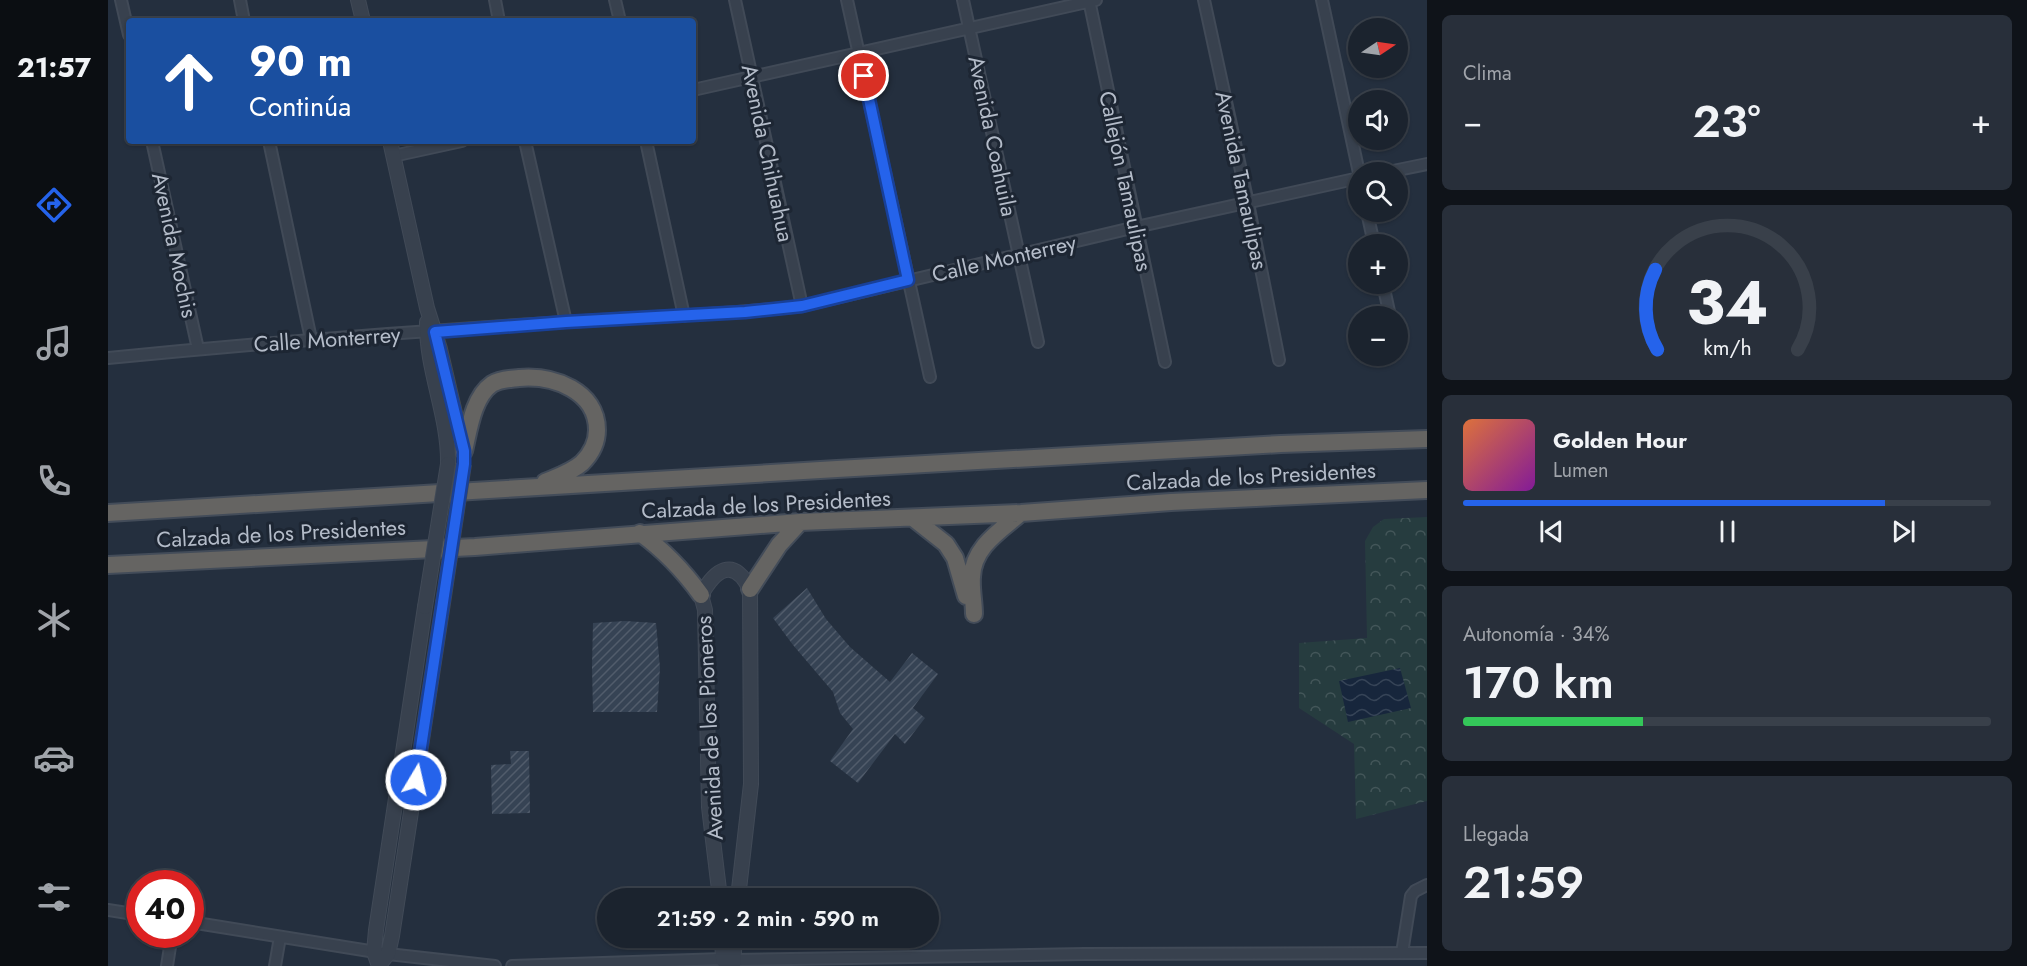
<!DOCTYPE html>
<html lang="es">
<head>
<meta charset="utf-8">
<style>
	body { margin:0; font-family:Jost,sans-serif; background:#282f3a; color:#f1f3f6; height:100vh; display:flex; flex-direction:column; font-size:22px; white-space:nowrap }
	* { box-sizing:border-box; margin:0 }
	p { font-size:20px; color:#a0a4aa }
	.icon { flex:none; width:33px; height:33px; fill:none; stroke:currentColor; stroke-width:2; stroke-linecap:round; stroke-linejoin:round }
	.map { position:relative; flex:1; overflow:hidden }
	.details { display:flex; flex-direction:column; gap:15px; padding:15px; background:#0f1319; width:600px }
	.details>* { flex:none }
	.banner { position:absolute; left:18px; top:18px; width:570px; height:126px; border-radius:6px; box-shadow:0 2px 4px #0004,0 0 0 2px #39404a; background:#1a4fa0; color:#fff; overflow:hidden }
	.needle { width:39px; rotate:77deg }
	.buttons { position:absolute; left:1240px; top:18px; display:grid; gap:12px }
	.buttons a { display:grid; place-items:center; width:60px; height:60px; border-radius:50%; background:#1b232e; box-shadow:0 2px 4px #0004,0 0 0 2px #39404a; font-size:30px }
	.speed { position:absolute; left:18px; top:870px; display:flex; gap:12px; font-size:30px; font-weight:700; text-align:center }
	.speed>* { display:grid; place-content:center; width:78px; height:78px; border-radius:50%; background:#1b232e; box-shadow:0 2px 4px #0004,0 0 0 2px #39404a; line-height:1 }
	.speed .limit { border:9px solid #d22; background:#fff; color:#111 }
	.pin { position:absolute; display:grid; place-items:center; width:51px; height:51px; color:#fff; margin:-26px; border:3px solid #fff; border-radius:50%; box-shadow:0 2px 6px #0007 }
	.me { position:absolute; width:66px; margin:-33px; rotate:9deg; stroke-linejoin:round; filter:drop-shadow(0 0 4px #0008) }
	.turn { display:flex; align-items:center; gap:21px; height:126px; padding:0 24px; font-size:27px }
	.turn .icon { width:78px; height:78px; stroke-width:2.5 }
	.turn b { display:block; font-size:42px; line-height:51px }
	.big { font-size:45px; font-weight:600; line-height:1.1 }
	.details .tile { flex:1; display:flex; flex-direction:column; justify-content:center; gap:9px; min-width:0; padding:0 21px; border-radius:9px; background:#282f3a }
	.details .dial { align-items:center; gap:0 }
	.dial svg { height:156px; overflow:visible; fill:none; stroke:#39404a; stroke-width:7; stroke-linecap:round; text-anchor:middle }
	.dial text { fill:#f1f3f6; stroke:none }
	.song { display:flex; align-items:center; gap:18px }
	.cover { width:72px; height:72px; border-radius:9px; background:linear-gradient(135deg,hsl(20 70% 55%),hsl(290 70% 35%)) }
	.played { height:6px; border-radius:3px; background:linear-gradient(90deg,#2563eb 80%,#39404a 80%) }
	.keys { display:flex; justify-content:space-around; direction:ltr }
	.heat { display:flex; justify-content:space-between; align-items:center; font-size:33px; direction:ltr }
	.charge { height:9px; border-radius:4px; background:linear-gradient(90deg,#34c759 34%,#39404a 0) }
	.trip { position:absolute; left:489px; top:888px; width:342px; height:60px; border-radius:30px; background:#1b232e; box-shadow:0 2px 4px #0004,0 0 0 2px #39404a; font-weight:600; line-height:60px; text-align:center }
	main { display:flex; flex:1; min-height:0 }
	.menu { display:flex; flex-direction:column; width:108px; justify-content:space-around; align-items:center; background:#0b0e12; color:#a0a4aa }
	.menu .icon { width:42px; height:42px }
	.menu .on { color:#2563eb }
	.menu b { font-size:27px; color:#f1f3f6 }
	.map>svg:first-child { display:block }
	.park { fill:url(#park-crowns) }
	.water { fill:url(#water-waves) }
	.building { fill:url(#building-hatch) }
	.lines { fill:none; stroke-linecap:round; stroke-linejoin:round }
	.minor-casing { stroke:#414a57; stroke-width:14 }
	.tertiary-casing { stroke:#414a57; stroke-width:16 }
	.trunk-casing { stroke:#434c59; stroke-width:20 }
	.minor { stroke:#38414e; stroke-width:10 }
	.tertiary { stroke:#38414e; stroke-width:14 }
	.trunk { stroke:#656462; stroke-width:16 }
	.tertiary-bridge-casing { stroke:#414a57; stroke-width:16; stroke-linecap:butt }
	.tertiary-bridge { stroke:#38414e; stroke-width:14 }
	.route-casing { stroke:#184099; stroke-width:15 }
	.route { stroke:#2563eb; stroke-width:10 }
	.labels { text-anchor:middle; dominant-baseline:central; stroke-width:6; stroke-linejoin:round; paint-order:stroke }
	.street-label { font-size:22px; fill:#b4bcc9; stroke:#1d2633 }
</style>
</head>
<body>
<main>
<nav class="menu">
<b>21:57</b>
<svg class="icon on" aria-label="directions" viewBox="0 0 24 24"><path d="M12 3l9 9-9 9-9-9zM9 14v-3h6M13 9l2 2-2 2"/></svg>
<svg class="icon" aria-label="music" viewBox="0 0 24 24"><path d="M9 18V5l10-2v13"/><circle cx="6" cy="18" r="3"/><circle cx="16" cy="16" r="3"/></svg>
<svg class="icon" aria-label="phone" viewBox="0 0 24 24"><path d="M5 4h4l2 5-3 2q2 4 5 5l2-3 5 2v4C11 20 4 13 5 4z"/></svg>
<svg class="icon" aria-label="climate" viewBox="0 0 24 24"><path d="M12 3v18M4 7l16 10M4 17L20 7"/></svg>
<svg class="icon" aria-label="car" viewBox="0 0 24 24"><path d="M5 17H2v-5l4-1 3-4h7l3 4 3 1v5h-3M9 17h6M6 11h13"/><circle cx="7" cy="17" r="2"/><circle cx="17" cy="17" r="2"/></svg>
<svg class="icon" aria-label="filters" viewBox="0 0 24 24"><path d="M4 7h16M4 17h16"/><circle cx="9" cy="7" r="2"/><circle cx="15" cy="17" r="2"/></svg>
</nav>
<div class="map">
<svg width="1319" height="966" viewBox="0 0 1319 966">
	<defs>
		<pattern id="park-crowns" width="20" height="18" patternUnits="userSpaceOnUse" patternTransform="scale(1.5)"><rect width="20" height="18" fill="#263c3f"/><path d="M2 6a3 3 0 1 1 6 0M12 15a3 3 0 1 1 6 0" fill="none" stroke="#435659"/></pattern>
		<pattern id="water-waves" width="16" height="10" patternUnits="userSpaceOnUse" patternTransform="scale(1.5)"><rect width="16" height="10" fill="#17263c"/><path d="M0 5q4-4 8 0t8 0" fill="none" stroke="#364457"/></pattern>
		<pattern id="building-hatch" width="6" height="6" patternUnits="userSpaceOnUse" patternTransform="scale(1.5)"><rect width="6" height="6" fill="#364354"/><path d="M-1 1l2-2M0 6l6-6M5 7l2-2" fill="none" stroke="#515c6b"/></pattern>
	</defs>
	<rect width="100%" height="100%" fill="#242f3e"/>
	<path class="park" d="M1319,517v284l-71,18 -2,-75 -55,-36v-65l68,-5 -2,-97 8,-14 11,-8z"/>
	<path class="water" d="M1292,668l11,40 -63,14 -9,-41z"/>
	<path class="building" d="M699,588l19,31 24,28 40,35 22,-29 26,21 -25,34 12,10 -20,26 -10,-10 -37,49 -28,-22 23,-32 -13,-16 -7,-21 -40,-47 -20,-27z
		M517,621l31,2 4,45 -3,44h-64l-1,-45 1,-44z
		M402,751h19l1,62 -38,1 -1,-49 20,-1z"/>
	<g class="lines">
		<defs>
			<path id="minor" d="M13,0l8,35
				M132,0l4,21
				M387,0l4,21
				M507,0l5,21
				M627,0l67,306
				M739,0l83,377
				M855,0l75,342
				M981,0l76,362
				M1096,0l44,203 31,157
				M1214,0l37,173
				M585,90l403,-90
				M44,141l46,208
				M161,141l42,198
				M417,141l41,181
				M538,141l38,175
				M285,156l69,-15
				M1280,172l39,-8
				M1259,212l7,32
				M1275,284l7,32
				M0,358c152,-15 305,-27 458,-36 79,-5 157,-7 236,-16l334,-79 223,-49
				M0,910l32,5
				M82,922l198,32 107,12
				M1294,953l9,-57 4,-5 12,-6
				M59,966l5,-32
				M167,966l5,-29
				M404,966l211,-7 11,1 350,-6 343,-1"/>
			<path id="tertiary" d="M250,0l5,21
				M282,141l37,167 13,41 24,102
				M319,322c-1,48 22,94 21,142
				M612,898l-11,-91 -4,-197 -4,-15c14,-25 32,-39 49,-6l1,195 -13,114
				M614,938l1,21 4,7
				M271,965l9,-11 4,-18 51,-333
				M271,966l-5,-14 2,-22 49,-323
				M625,966l2,-28"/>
			<path id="trunk" d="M356,451c5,-21 9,-54 28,-67 8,-5 18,-5 27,-6 35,-3 78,13 78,52 0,13 -6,24 -15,33 -10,9 -25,14 -37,19
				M0,513l729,-44 444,-25 146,-5
				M805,518l33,26 9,14 11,38
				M532,533c25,18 43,37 61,62
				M0,565l367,-18 325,-25 221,-9 150,-11 256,-12
				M642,589l29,-44 21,-23
				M866,614c0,-12 -3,-25 -2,-37 1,-30 28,-46 49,-64"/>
		</defs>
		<use href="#minor" class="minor-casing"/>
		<use href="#tertiary" class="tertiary-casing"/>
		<use href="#trunk" class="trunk-casing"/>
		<use href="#minor" class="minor"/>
		<use href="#tertiary" class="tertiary"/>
		<use href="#trunk" class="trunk"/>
		<defs>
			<path id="tertiary-bridge" d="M335,603l21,-139
				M317,607l23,-143"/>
		</defs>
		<use href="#tertiary-bridge" class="tertiary-bridge-casing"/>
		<use href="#tertiary-bridge" class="tertiary-bridge"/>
	</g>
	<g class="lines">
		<defs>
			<path id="route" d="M308,780l48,-316v-13l-29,-119 131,-10 179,-10 57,-6 106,-26 -44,-204"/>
		</defs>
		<use href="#route" class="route-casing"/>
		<use href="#route" class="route"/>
	</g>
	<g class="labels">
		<g class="street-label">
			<text transform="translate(885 136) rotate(78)">Avenida Coahuila</text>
			<text transform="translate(660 153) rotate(78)">Avenida Chihuahua</text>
			<text transform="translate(1134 180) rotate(78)">Avenida Tamaulipas</text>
			<text transform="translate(1018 181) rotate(78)">Callejón Tamaulipas</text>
			<text transform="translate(67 245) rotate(78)">Avenida Mochis</text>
			<text transform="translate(896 258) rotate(-13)">Calle Monterrey</text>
			<text transform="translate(219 339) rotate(-4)">Calle Monterrey</text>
			<text transform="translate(1143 476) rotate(-3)">Calzada de los Presidentes</text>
			<text transform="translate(658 504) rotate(-3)">Calzada de los Presidentes</text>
			<text transform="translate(173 533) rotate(-3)">Calzada de los Presidentes</text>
			<text transform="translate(601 728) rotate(-93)">Avenida de los Pioneros</text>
		</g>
	</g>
</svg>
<div class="buttons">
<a><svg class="needle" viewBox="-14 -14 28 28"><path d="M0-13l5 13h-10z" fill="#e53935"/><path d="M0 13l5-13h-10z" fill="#a0a4aa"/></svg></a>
<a><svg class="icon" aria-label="sound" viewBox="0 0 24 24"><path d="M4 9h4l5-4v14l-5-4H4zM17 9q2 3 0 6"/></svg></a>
<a><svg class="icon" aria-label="search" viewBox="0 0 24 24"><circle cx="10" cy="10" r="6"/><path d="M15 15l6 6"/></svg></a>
<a>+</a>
<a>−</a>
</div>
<div class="speed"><div class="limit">40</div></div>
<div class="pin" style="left:756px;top:76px;background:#d93025"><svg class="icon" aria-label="arrive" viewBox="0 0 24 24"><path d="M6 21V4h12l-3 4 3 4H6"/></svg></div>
<svg class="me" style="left:308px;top:780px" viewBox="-20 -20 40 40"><circle r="17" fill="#2563eb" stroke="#fff" stroke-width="3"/><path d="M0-11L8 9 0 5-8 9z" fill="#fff"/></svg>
<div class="trip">21:59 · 2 min · 590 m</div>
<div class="banner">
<div class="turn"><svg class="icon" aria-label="ahead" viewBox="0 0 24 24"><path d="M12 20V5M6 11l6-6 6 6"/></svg><div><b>90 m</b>Continúa</div></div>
</div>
</div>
<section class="details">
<div class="tile"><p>Clima</p>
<div class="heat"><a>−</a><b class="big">23°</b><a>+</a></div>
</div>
<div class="tile dial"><svg viewBox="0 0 100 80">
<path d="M14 69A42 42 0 1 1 86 69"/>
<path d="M14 69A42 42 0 0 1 13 28" stroke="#2563eb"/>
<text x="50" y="56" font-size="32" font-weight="700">34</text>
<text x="50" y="72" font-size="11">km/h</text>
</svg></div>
<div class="tile">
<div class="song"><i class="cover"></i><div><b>Golden Hour</b><p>Lumen</p></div></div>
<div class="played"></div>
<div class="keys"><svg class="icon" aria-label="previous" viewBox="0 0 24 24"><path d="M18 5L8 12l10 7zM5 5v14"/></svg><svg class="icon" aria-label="pause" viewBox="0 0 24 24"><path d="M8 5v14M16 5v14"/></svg><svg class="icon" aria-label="next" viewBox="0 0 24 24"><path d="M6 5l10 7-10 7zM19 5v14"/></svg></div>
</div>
<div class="tile"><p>Autonomía · 34%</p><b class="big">170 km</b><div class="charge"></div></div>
<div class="tile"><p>Llegada</p><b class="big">21:59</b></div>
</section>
</main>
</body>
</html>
